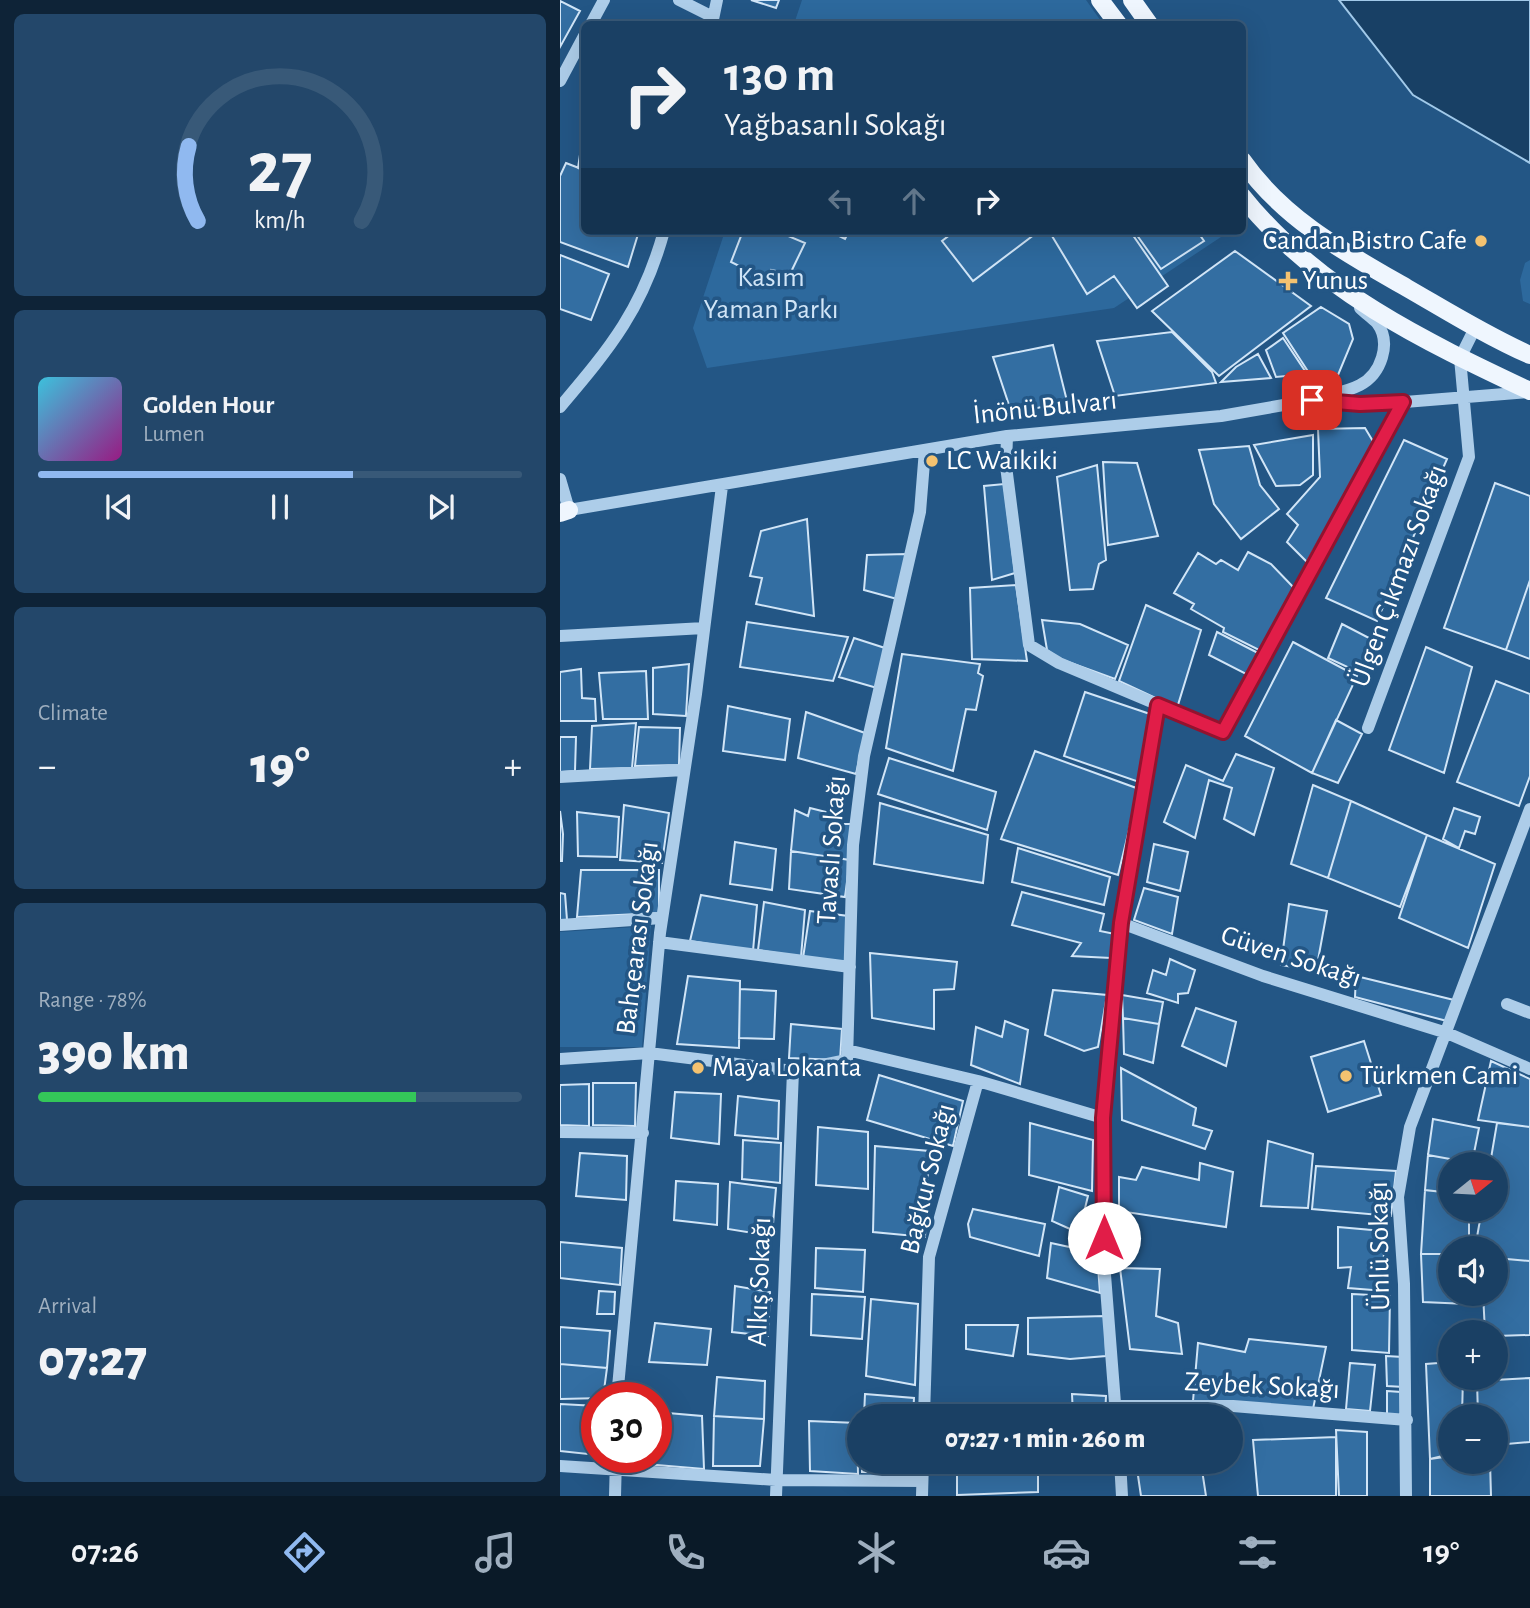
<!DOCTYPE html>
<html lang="en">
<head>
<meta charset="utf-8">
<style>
	body { margin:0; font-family:"Alegreya Sans",sans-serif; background:#23476a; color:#f1f3f6; height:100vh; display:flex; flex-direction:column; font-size:26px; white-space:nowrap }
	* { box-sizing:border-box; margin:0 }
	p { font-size:23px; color:#9fafbf }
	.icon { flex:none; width:38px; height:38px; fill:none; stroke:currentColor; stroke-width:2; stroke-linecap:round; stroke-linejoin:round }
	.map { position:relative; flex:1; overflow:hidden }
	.side { display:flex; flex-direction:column; gap:14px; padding:14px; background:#0e2337; width:560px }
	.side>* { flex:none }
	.top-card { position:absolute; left:21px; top:21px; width:665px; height:214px; border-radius:10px; box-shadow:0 7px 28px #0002,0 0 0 2px #385978; background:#1a4064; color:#f1f3f6; overflow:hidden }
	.needle { width:46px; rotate:72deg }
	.buttons { position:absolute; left:878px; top:1152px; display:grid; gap:14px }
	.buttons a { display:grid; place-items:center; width:70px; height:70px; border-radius:50%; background:#1a4064; box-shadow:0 7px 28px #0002,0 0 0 2px #385978; font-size:35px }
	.speed { position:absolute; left:21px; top:1382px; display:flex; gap:14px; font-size:35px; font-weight:700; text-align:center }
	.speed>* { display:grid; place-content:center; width:91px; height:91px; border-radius:50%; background:#1a4064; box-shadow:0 7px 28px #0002,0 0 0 2px #385978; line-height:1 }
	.speed .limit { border:10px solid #d22; background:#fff; color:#111 }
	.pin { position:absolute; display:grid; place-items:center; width:60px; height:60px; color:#fff; margin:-30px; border-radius:14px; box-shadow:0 4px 10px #0006 }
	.me { position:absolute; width:77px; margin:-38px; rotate:0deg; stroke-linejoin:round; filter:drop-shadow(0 0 5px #0008) }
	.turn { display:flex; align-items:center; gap:24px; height:147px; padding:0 28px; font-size:32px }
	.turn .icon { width:91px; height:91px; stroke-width:2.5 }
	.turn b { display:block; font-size:49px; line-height:60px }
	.lanes { display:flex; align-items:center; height:66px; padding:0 28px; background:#0003; justify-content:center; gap:35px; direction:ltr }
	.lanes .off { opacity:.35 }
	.big { font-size:52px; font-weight:800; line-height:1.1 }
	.side .widget { flex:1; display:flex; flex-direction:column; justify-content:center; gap:10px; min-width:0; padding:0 24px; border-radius:10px; background:#23476a }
	.side .dial { align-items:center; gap:0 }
	.dial svg { height:182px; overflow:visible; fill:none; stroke:#385978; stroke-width:7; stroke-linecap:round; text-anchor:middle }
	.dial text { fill:#f1f3f6; stroke:none }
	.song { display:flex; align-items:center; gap:21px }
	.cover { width:84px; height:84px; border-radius:10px; background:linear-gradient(135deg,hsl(190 70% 55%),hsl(310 70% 35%)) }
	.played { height:7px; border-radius:4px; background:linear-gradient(90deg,#90b9f0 65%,#385978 65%) }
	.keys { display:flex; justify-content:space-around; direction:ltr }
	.heat { display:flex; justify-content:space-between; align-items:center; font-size:38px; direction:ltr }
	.charge { height:10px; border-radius:5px; background:linear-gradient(90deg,#34c759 78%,#385978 0) }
	.trip { position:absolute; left:287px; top:1404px; width:396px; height:70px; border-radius:35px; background:#1a4064; box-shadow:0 7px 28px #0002,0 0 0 2px #385978; font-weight:800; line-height:70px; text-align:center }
	.tabs { display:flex; height:112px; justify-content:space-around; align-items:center; background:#0a1a28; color:#9fafbf }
	.tabs .icon { width:49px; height:49px }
	.tabs .on { color:#90b9f0 }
	.tabs b { font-size:32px; color:#f1f3f6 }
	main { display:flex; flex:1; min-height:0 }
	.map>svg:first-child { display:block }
	.green { fill:#2d699d }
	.water { fill:#184065; stroke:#a1c9e9; stroke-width:2 }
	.building { fill:#336ea2; stroke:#d1e5f7; stroke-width:2 }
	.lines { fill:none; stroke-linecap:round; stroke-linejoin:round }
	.minor { stroke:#adcde9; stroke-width:12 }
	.major { stroke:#eff6fe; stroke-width:18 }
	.route-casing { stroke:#92132f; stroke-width:18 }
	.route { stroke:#e11d48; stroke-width:12 }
	.poi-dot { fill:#f4c270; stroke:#235685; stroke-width:2.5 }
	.labels { text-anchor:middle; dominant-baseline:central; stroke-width:7; stroke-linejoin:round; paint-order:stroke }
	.poi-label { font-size:28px; fill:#fff; stroke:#235685; text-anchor:start }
	.park-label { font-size:28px; fill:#d1e5f7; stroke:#235685 }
	.street-label { font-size:28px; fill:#fff; stroke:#235685 }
</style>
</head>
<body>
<main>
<section class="side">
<div class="widget dial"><svg viewBox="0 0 100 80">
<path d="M14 69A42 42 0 1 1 86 69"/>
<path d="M14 69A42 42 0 0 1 10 36" stroke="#90b9f0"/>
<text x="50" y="56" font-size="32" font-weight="700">27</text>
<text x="50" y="72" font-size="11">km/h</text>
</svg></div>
<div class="widget">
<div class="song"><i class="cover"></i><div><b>Golden Hour</b><p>Lumen</p></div></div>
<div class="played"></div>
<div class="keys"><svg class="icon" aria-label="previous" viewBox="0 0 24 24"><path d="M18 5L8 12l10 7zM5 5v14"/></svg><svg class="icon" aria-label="pause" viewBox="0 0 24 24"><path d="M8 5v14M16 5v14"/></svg><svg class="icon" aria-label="next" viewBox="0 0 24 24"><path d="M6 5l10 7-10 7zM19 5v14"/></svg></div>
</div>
<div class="widget"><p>Climate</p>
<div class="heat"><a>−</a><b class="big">19°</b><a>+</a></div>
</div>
<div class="widget"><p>Range · 78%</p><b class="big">390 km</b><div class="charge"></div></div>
<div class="widget"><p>Arrival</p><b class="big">07:27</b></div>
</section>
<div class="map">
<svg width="970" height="1496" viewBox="0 0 970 1496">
	<rect width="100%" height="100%" fill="#235685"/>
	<path class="green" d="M242,0h284l17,24h-309z
		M165,231h505l-116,77 -407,60 -14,-40z
		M970,260v44l-7,-3 -3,-21 5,-17z
		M91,926l-9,121h-82v-115z"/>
	<path class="water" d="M779,0h191v163l-117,-68z"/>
	<path class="building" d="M191,0h28l-3,8z
		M0,1l20,10 -20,36z
		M24,128v42l-6,-2z
		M6,163l18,7v61h55l-11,36 -68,-25v-66z
		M183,231h43l5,2 -3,3 17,7 -15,31 -19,-4 -5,9 -35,-17z
		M269,231h20l-4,8z
		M395,231h84l-66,50 -31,-40z
		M489,231h81l38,55 -31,22 -23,-32 -27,18z
		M574,231h63l7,10 -43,28z
		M675,251l76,55 -92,70 -67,-65z
		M0,255l49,19 -18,46 -31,-11z
		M761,307l28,17 4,15 -15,36 -27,1 -28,-43z
		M612,332l40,40 4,11 -101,13 -18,-55z
		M723,338l24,36 -31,3 -10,-27z
		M493,345l14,56 -55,13 -19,-57z
		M698,354l13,24 -50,4 15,-15z
		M805,428l9,15 -67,119 -20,-20 11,-17 -11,-11 33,-37 -2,-48z
		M753,435v40l-13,10 -24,1 -22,-41z
		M844,440l43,19 -70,162 -51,-23z
		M689,446l11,39 19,24 -38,30 -27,-35 -15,-54z
		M543,462l34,1 21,73 -50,9z
		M537,465l9,95 -7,4 -6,25 -23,1 -13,-113z
		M935,483l35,13v84l-24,70 -62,-22z
		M444,484l11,89 -23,7 -8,-94z
		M247,519l7,97 -58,-12 6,-26 -12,-2 11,-45z
		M688,552l23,12 24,25 -34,62 -38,-19 1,-4 -33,-19 3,-5 -20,-11 24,-40 18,11 5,-4 17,10z
		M347,554l-10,45 -33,-9 3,-35z
		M970,580v79l-24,-9z
		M456,585l11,76 -55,-2 -2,-71z
		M586,605l55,25 -24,78 -58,-27z
		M482,620l38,4 48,21 -13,34 -55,-20 -13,-9z
		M187,622l101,15 -15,44 -93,-14z
		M782,624l29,15 -13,33 -30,-14z
		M657,632l43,22 -12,21 -39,-20z
		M294,638l31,10 -8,40 -38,-11z
		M733,642l64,34 -45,97 -67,-37z
		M866,647l46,20 -28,106 -55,-23z
		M342,654l78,10 -2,9 5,3 -7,34 -10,-1 -13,62 -67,-23z
		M129,664l-3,52 -33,-2v-46z
		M21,669l1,29 13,1 1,22h-36v-49z
		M86,671l2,48h-45l-4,-46z
		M936,681l34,13v82l-11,30 -62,-24z
		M525,692l65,22 -11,68 -75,-26z
		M168,706l62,13 -5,41 -62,-9z
		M246,712l59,21 -9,41 -58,-16z
		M776,720l26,14 -24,49 -26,-10z
		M76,723l-4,45 -42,1 2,-43z
		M79,727l41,1 -1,37 -44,1z
		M0,737h16l-1,34 -15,1z
		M475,751l104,38 -21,86 -117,-36z
		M676,754l38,14 -20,67 -30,-16 8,-31 -23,-8 -14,58 -31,-16 22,-57 37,16z
		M329,758l107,34 -9,38 -109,-36z
		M753,785l38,16 -23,77 -37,-14z
		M791,801l76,34 -27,72 -72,-29z
		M320,803l108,32 -5,48 -109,-19z
		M64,805l45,8 -7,50 -42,-3z
		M250,808l28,7 -1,9h14l-1,36 -59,-9 4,-41 13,6z
		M894,808l26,9 -5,17 -10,-3 -6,17 -16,-9z
		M0,811l3,23 -1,27h-2z
		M17,812l42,5 -2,40 -39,-1z
		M867,835l68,29 -27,84 -69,-30z
		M175,842l41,7 -4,41 -42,-6z
		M594,844l34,8 -8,39 -33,-9z
		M458,848l92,29 -6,28 -92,-23z
		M231,851l59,9 -5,37 -56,-8z
		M21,870h78v43l-82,4z
		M584,888l34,9 -6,37 -38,-14z
		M462,892l82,22 -4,17 15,3 -4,24 -39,-2 9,-13 -69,-18z
		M0,893l5,1 2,26h-7z
		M141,895l56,10 -4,46 -63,-10z
		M204,902l41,8 -4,47 -43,-7z
		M729,904l38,7 -11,60 -35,-6z
		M250,911l38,5v49l-45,-7z
		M310,953l87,9 -3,27 -20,1v39l-62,-11z
		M610,959l25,11 -7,23 -10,1v9l-31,-10 6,-23 13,5z
		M128,976l52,5 -1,67 -62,-4z
		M796,976l98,24 -7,21 -92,-24z
		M180,989l36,2 -2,48 -35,-1z
		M493,990l54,5 -9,52 -14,4 -39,-16z
		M562,995l41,7 -4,22 -36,-6z
		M636,1008l40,14 -10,44 -44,-20z
		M563,1018l36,6 -6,39 -29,-9z
		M445,1021l23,9 -8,54 -49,-19 5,-38 26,10z
		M231,1024l51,5 -2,31 -51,-2z
		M804,1041l17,54 -53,17 -17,-55z
		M931,1061l39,18v48l-52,-7z
		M561,1068l75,40 -3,17 19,6 -7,18 -83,-29z
		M319,1075l84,26 -10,45 -86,-26z
		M33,1083h43l-1,43 -42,-1z
		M29,1084v42l-29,-1v-40z
		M115,1092l46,2 -2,50 -48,-6z
		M178,1096l41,5 -1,38 -43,-4z
		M873,1119l46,9 -7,35 -44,-8z
		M470,1123l63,17 -1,51 -63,-16z
		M937,1123l33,4v134l-34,-3v-10h-21l7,-39h14v-45h-6z
		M258,1127l50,5v57l-52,-4z
		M183,1140l38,3 -1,40 -38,-4z
		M708,1141l45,13 -5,54 -47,-2z
		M315,1146l54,5 -4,86 -52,-5z
		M20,1153l47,3 -1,44 -50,-4z
		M868,1155l44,8v1h-21v29l-26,-3z
		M640,1163l33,9 -7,55 -107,-16v-34l17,3 6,-13 57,13z
		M756,1166l80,5 -5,45 -79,-7z
		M116,1181l42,3 -1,41 -43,-5z
		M170,1182l46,6 -4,48 -44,-7z
		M499,1187l29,9 -9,37 -27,-12z
		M865,1190l26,3v16h18v39h-18v6h-30z
		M413,1209l72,15 -6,32 -69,-19 -2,-13z
		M778,1227l45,4 2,60 -37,-3 3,-21 -13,1z
		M0,1242l62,6 -2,37 -60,-7z
		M491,1243l46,10 3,40 -53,-15z
		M256,1248l49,2 -2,42 -48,-4z
		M861,1254h30v39h17l-1,11 -44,-2z
		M936,1258l34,3v74l-34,1v-4h-11l-2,-39h13z
		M560,1268l40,1 -4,47 22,7 4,31 -52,-5z
		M175,1286l35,6 -2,44 -36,-4z
		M39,1291l16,1 -1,22h-17z
		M252,1294l53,3 -3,42 -51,-4z
		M792,1294l38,2 -1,57 -37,-3z
		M311,1299l47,5 -3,81 -49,-9z
		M545,1316l1,40 -36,3 -42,-5v-36z
		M95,1323l56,6 -4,36 -58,-3z
		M406,1325h52l-5,31 -47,-7z
		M0,1327l50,4 -3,37 -47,-4z
		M689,1339l77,8 -13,62 -120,-8 5,-58 47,9z
		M826,1356l17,1 1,30 -17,-1z
		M891,1362v15h12l-1,39h-11v38l-21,5 -4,-95z
		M790,1363l25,2 -5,46 -24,-2z
		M0,1364l47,4 -4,30 -43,1z
		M157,1377l48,4 -1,38 -50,-3z
		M970,1378v64l-34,3v-29h-18l-1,-35z
		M827,1391l14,1 1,24 -15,-2z
		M305,1394l49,4 -1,18h-49z
		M512,1394l34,2 -1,20h-32z
		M0,1404l37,2v49l-37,-4z
		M96,1412l46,4 2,53 -59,-5v-6h11z
		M396,1412l29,2v2h-29z
		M154,1416l50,3 -4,47h-47z
		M249,1421l48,2 1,51 -48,-3z
		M776,1430l31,2v64h-28z
		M776,1437v59h-78l-5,-56z
		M891,1456v5h39l1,35h-61v-37z
		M302,1461h50l-1,12 -49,-1z
		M397,1461h81v31l-81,3z
		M595,1461h47v9h-46z
		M577,1469l65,1 4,26h-65z"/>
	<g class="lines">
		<path class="minor" d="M119,0l34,17
			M31,24l13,-24
			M152,24l5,-24
			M0,81l24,-45
			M757,398c14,-4 30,-6 43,-13 21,-11 32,-42 17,-62 -5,-5 -12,-10 -17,-15
			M0,407c51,-60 83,-99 104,-176
			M447,436l-1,30 23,179 30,18 164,69 180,-330
			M0,479l9,31 438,-74 214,-20 91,-16 68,4 150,-12
			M0,636l144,-8
			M808,728l101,-271 -9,-99 15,-30
			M0,777l124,-7
			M561,923l142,53 184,57 83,36
			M0,925l102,-7
			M99,942l191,25
			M947,1004l23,9
			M287,1050l131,31 125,37
			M0,1059l89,-6 144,18 54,-11 6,-215 11,-89 56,-244 5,-62
			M0,1132l83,1
			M57,1398l43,-465 36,-239 26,-208
			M555,1406h118l174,14
			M364,1416l5,-159 49,-176
			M556,1416l-12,-154 -1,-144 18,-195 37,-218
			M560,1461l2,35
			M0,1466l216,14 146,1
			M55,1496l1,-38
			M216,1496l17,-425
			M362,1496l1,-35
			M846,1496l-2,-212 -6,-87 12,-70 120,-318"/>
		<path class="major" d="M540,0l18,24
			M572,0l17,24
			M682,160c42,60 104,93 165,128 40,23 80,48 123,67
			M682,196c75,94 182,145 288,195
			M0,513l9,-3"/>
	</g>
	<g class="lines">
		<defs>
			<path id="route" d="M544,1238l-1,-120 18,-195 37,-218 65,27 180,-330 -43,2 -48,-4"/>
		</defs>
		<use href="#route" class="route-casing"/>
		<use href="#route" class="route"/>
	</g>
	<g class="poi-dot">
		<circle cx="921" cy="241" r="7"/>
		<path d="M724.5 270.5h7v7h7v7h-7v7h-7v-7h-7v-7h7z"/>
		<circle cx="372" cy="461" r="7"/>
		<circle cx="138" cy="1068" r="7"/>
		<circle cx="786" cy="1076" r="7"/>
	</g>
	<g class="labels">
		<g class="poi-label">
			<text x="907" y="241" text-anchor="end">Candan Bistro Cafe</text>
			<text x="742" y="281">Yunus</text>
			<text x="386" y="461">LC Waikiki</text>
			<text x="152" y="1068">Maya Lokanta</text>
			<text x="800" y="1076">Türkmen Cami</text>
		</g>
		<g class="park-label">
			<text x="211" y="278">Kasım<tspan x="211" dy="32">Yaman Parkı</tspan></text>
		</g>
		<g class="street-label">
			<text transform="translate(485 408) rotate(-6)">İnönü Bulvarı</text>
			<text transform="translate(839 576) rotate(-70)">Ülgen Çıkmazı Sokağı</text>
			<text transform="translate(272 850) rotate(-86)">Tavaslı Sokağı</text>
			<text transform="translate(78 938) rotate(-83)">Bahçearası Sokağı</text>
			<text transform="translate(731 957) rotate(18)">Güven Sokağı</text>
			<text transform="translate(368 1179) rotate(-76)">Bağkur Sokağı</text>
			<text transform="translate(820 1246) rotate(-91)">Ünlü Sokağı</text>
			<text transform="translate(200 1282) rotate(-88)">Alkış Sokağı</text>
			<text transform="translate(702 1386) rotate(3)">Zeybek Sokağı</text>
		</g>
	</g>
</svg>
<div class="buttons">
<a><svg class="needle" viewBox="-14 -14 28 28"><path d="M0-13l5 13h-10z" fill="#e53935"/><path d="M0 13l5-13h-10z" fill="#9fafbf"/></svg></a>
<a><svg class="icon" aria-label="sound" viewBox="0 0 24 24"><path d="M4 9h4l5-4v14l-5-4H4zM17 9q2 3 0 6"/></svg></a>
<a>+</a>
<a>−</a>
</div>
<div class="speed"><div class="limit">30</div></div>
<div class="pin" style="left:752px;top:400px;background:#d93025"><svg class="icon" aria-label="arrive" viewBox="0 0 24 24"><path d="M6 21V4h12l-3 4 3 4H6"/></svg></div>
<svg class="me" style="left:544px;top:1238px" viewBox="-20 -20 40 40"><circle r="19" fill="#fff"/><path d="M0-13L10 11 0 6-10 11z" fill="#e11d48"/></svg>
<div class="trip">07:27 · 1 min · 260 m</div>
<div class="top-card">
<div class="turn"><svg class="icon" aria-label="right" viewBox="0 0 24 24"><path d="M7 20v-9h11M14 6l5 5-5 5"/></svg><div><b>130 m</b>Yağbasanlı Sokağı</div></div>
<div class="lanes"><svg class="icon off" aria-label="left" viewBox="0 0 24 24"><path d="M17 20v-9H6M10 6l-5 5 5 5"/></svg><svg class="icon off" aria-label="ahead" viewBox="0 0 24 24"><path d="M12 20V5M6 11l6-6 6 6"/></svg><svg class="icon" aria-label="right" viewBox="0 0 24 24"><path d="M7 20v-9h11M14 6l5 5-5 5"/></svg></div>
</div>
</div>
</main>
<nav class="tabs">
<b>07:26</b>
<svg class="icon on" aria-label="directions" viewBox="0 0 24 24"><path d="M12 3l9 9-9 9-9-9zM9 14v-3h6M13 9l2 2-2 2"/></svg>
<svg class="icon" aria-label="music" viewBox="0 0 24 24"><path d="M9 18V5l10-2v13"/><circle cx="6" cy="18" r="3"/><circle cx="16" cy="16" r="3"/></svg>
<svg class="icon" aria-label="phone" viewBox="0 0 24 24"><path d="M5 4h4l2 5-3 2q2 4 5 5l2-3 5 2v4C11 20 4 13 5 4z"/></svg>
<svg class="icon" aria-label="climate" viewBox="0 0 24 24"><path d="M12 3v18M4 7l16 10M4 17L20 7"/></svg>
<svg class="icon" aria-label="car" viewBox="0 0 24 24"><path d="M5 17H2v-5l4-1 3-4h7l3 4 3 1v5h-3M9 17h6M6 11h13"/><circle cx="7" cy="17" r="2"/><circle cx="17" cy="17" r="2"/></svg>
<svg class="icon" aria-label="filters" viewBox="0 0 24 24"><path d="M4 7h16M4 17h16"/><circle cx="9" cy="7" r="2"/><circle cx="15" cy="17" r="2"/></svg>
<b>19°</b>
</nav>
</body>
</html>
